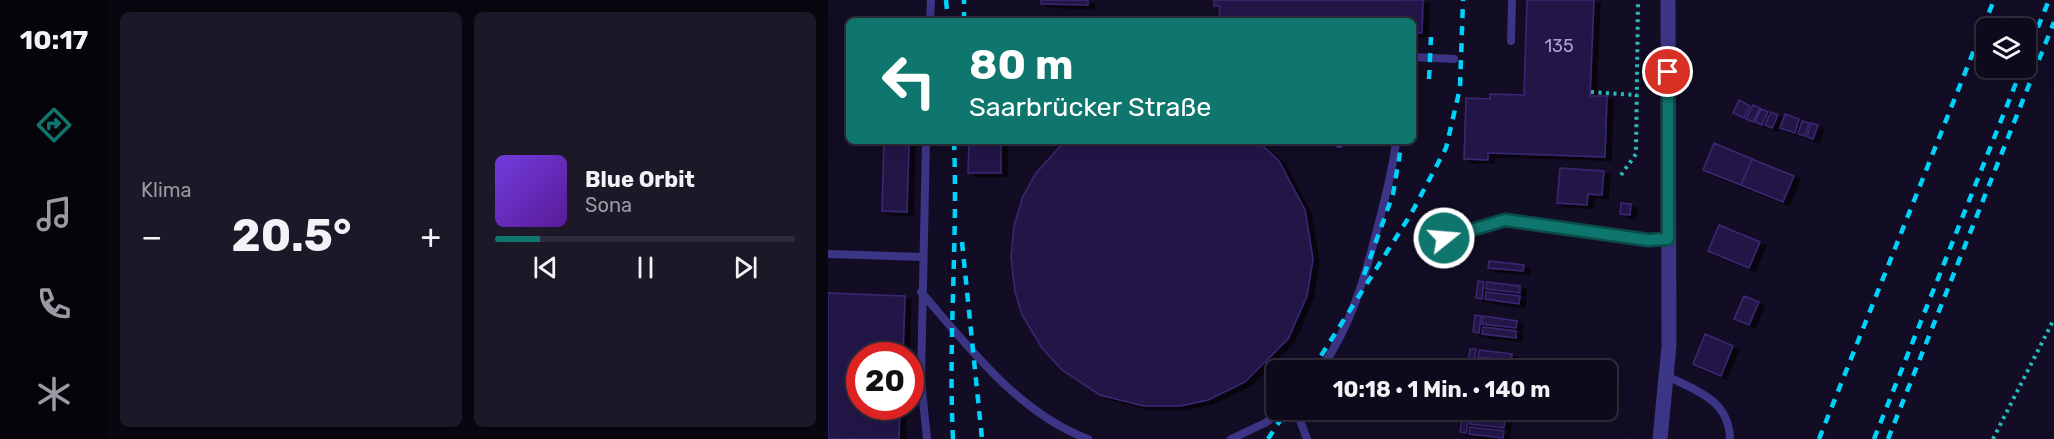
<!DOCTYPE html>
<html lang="de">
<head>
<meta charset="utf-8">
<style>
	body { margin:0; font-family:Rubik,sans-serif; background:#1c1828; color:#f1f3f6; height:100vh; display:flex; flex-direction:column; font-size:22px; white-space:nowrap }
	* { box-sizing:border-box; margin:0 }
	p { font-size:20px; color:#9b9aa3 }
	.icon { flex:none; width:33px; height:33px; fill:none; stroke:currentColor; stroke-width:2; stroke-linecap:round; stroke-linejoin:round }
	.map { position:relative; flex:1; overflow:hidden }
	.panel { display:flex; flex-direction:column; gap:12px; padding:12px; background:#08060f; width:720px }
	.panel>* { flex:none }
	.hud { position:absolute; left:18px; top:18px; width:570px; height:126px; border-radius:9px; box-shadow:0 6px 24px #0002,0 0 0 2px #2e2b3a; background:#0f766e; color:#fff; overflow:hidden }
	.controls { position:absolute; left:1148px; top:18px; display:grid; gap:12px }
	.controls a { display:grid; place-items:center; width:60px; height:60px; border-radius:9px; background:#0e0a1b; box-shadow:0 6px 24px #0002,0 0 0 2px #2e2b3a; font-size:30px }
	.speed { position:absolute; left:18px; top:342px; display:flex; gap:12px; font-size:30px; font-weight:700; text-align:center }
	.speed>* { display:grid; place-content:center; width:78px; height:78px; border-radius:50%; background:#0e0a1b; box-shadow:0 6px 24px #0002,0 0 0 2px #2e2b3a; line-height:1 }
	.speed .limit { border:9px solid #d22; background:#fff; color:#111 }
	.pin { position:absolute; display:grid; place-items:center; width:51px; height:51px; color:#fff; margin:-26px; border:3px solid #fff; border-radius:50%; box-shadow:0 2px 6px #0007 }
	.me { position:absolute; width:66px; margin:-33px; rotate:73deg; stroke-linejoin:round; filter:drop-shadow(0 0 4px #0008) }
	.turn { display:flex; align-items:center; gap:21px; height:126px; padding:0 24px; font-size:27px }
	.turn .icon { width:78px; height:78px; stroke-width:2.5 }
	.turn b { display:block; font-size:42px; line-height:51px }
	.big { font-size:45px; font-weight:700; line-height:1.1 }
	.panel .widget { flex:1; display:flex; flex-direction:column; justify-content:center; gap:9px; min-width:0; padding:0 21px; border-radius:9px; background:#1c1828 }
	.song { display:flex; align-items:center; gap:18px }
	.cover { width:72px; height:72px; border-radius:9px; background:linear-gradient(135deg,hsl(260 70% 55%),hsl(270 70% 35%)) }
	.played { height:6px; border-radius:3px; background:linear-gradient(90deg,#0f766e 15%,#2e2b3a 15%) }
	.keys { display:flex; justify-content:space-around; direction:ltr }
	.heat { display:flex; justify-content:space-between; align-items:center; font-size:33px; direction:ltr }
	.panel .tiles { flex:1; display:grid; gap:12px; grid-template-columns:repeat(2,1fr) }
	.trip { position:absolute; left:438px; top:360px; width:351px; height:60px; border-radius:9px; background:#0e0a1b; box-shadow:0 6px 24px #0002,0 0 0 2px #2e2b3a; font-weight:700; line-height:60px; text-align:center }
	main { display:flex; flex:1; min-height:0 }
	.tabs { display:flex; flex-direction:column; width:108px; justify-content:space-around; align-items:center; background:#06040b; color:#9b9aa3 }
	.tabs .icon { width:42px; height:42px }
	.tabs .active { color:#0f766e }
	.tabs b { font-size:27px; color:#f1f3f6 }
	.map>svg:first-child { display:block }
	.building { fill:#241846; stroke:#3b2874; stroke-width:1.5; filter:url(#shadow) }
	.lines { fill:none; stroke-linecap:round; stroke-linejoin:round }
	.path { stroke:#27bcbc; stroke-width:4; stroke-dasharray:3 4.5; stroke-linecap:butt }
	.service { stroke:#3c3586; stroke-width:8 }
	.tertiary { stroke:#3c3586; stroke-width:15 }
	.rail { stroke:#00d3fb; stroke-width:4.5; stroke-dasharray:9 8; stroke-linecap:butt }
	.route-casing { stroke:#0a4d48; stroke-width:15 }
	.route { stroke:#0f766e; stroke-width:10 }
	.labels { text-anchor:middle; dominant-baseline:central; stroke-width:6; stroke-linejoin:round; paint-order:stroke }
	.number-label { font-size:18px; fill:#aba2d1 }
</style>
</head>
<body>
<main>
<nav class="tabs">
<b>10:17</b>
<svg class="icon active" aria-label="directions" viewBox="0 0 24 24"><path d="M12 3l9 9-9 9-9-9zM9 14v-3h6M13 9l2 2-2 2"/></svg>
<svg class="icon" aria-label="music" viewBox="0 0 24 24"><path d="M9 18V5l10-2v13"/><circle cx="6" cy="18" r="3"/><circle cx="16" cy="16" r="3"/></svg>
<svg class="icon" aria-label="phone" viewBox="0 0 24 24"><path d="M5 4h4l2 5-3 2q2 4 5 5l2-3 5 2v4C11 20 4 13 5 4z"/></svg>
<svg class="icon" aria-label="climate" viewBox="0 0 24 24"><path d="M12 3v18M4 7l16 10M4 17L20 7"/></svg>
</nav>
<section class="panel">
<div class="tiles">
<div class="widget"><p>Klima</p>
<div class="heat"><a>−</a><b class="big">20.5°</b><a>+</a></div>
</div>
<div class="widget">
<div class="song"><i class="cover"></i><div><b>Blue Orbit</b><p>Sona</p></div></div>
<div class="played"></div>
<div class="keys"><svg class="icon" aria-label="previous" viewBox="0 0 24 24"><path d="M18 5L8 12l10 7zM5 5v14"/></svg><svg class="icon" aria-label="pause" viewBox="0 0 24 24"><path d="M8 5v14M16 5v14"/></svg><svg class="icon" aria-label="next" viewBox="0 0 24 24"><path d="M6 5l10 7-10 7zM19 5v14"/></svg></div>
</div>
</div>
</section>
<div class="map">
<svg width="1226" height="439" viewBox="0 0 1226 439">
	<defs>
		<filter id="shadow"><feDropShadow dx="6" dy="3.5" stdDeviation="0" flood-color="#0009"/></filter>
	</defs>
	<rect width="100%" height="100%" fill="#120d24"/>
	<path class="building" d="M213,0h47v5l-47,-1z
		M386,0h209l-1,33h-9v-12h-194l1,-15h-6z
		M699,0h67l-4,96h17l-2,61 -117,-4v7l-24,-1 2,-61 24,1v-5l34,1z
		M911,100l11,6 -6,12 -11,-5z
		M925,105l7,3 -7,14 -7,-3z
		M933,109l7,3 -6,13 -7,-3z
		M943,112l7,3 -6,13 -7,-3z
		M957,114l14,5 -4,14 -15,-5z
		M974,121l7,2 -4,13 -7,-2z
		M983,123l7,2 -5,14 -6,-2z
		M56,141h25l-2,71 -25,-1z
		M141,141h32v32h-33z
		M237,141h193l21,20 26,49 8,49 -6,37 -19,43 -43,43 -37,18 -28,6h-36l-44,-11 -38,-25 -20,-22 -20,-33 -7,-23 -4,-35 3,-31 9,-30 13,-23z
		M886,143l38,16 -11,26 -38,-15z
		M924,159l42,17 -11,26 -42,-17z
		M732,168l44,3 -2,24 -14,-1 -1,11 -30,-2z
		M793,203l10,1 -1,11 -10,-1z
		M891,225l41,17 -11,26 -41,-17z
		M661,261l35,4 -1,6 -35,-3z
		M650,281l6,1 -2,17 -6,-1z
		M659,282l33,4v7l-34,-4z
		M658,292l34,4 -1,8 -34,-5z
		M0,293l77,3 -2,60h-43v50h40l-1,33h-71z
		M916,296l15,6 -10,23 -15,-6z
		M647,315l6,1 -2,17 -6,-1z
		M655,316l34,5 -1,7 -34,-4z
		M655,327l33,4v7l-34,-4z
		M877,334l28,12 -12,30 -28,-12z
		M642,349h6l-2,17 -6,-1z
		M651,350l33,4 -1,7 -33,-4z
		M650,360l34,4 -1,6 -34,-3z
		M634,416h7l-3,17 -6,-1z
		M643,416l34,5 -1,7 -34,-4z
		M642,427l34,4 -1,7 -34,-4z"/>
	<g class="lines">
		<path class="path" d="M763,92l46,3
			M793,175l15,-21 2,-154
			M1165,439l61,-120"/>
		<path class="service" d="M102,21l1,-21
			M683,41l1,-41
			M585,57l41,2
			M98,141l-5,239 6,59
			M511,144l6,-3
			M616,238l61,-18 143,20 20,-1
			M0,254l95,3
			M93,292c47,54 98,122 167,147
			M492,370c31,-43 45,-93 58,-144 7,-28 15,-56 18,-85
			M839,376c30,15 62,24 63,63
			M468,410l11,29
			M403,439l34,-16 19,-13"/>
		<path class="tertiary" d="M832,439l9,-93 -1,-346"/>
		<path class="rail" d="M118,0l2,21
			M136,21v-21
			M1197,59l24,-59
			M601,79l2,-42
			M134,242l20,197
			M536,275l29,-81 9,-53
			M484,370l99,-156 35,-66 14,-60 3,-88
			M125,439c-5,-99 5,-199 1,-298
			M440,439l19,-29
			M991,439l175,-439
			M1046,439l148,-371
			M1060,439l166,-417"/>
	</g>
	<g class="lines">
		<defs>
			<path id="route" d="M616,238l61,-18 143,20 20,-1v-167"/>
		</defs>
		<use href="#route" class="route-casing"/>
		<use href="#route" class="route"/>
	</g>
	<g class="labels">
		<g class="number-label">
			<text x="731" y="46">135</text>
		</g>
	</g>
</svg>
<div class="controls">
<a><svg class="icon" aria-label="layers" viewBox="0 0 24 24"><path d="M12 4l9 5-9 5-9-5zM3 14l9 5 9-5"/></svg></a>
</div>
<div class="speed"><div class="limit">20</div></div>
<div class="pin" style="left:840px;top:72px;background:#d93025"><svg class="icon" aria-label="arrive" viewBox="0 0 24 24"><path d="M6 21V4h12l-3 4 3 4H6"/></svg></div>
<svg class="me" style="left:616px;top:238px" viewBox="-20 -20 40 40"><circle r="17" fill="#0f766e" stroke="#fff" stroke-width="3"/><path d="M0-11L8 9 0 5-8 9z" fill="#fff"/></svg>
<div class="trip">10:18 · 1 Min. · 140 m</div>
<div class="hud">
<div class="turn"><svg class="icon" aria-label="left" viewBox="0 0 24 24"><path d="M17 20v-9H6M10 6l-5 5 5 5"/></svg><div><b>80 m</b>Saarbrücker Straße</div></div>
</div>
</div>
</main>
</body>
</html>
